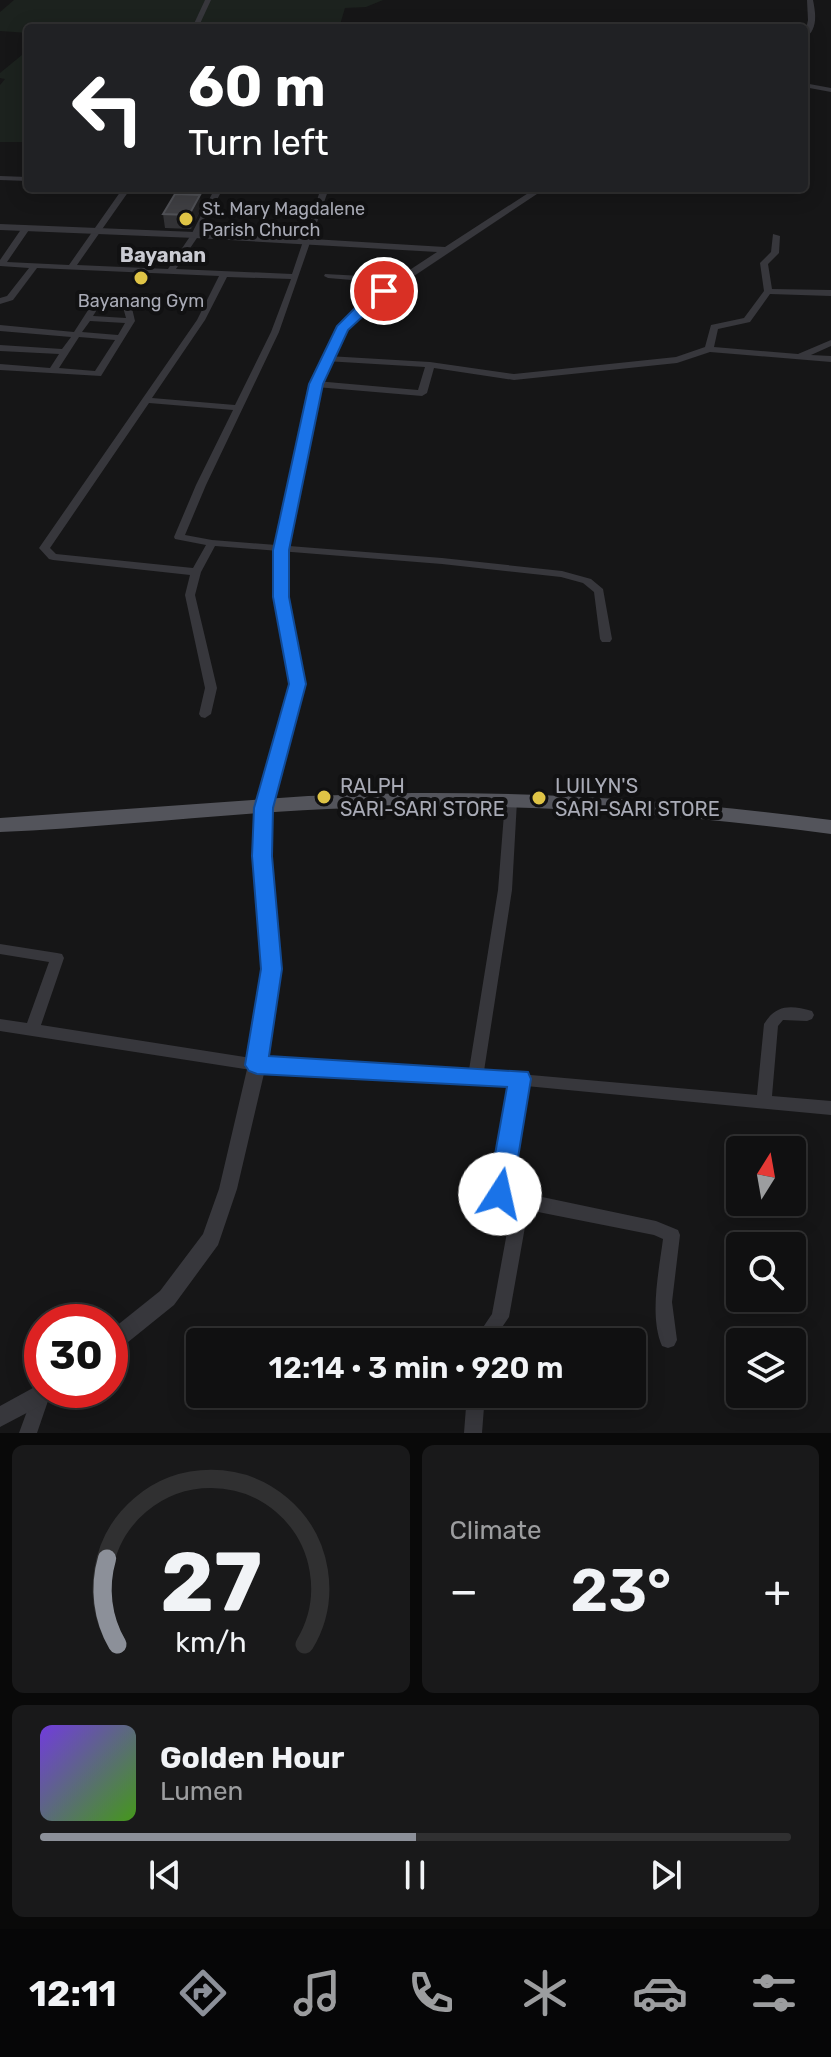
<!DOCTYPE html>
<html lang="en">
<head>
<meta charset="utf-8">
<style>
	body { margin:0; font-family:Rubik,sans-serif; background:#19191a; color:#f1f3f6; height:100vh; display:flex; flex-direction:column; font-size:30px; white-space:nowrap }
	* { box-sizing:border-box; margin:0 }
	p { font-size:26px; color:#9c9d9f }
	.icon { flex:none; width:44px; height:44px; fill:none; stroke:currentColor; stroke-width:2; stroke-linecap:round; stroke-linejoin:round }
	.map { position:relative; height:1433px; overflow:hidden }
	.details { display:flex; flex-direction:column; gap:12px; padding:12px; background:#090909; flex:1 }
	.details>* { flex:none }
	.banner { position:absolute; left:24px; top:24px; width:784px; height:168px; border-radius:8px; box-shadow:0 4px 20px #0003,0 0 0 2px #303031; background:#202124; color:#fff; overflow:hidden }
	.needle { width:52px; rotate:11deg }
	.fabs { position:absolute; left:726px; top:1136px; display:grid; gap:16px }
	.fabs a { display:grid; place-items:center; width:80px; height:80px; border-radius:8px; background:#101011; box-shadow:0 4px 20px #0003,0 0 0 2px #303031; font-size:40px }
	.speed { position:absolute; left:24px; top:1304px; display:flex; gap:16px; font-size:40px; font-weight:700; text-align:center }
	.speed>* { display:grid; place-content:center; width:104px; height:104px; border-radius:50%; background:#101011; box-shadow:0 4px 20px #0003,0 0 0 2px #303031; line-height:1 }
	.speed .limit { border:12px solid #d22; background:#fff; color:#111 }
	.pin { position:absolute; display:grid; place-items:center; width:68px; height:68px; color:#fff; margin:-34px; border:4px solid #fff; border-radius:50%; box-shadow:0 2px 8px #0007 }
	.me { position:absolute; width:88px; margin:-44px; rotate:10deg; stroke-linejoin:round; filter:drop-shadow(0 0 6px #0008) }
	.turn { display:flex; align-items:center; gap:28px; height:168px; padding:0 32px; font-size:36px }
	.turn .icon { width:104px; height:104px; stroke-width:2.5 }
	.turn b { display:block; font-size:56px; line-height:68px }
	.big { font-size:60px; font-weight:600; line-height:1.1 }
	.details .card { flex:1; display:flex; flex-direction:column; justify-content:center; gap:12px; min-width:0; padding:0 28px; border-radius:12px; background:#19191a }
	.details .dial { align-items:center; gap:0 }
	.dial svg { height:208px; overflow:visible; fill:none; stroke:#303031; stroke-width:7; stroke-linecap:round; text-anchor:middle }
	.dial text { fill:#f1f3f6; stroke:none }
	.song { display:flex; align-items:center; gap:24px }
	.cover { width:96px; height:96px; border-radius:12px; background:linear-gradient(135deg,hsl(260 70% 55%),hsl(100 70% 35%)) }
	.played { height:8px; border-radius:4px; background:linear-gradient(90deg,#8c9099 50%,#303031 50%) }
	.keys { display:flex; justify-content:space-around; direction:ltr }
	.heat { display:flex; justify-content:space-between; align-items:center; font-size:44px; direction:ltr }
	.details .tiles { flex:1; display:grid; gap:12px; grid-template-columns:1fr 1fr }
	.card:last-child { grid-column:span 2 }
	.trip { position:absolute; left:186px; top:1328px; width:460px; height:80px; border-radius:8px; background:#101011; box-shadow:0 4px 20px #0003,0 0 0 2px #303031; font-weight:600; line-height:80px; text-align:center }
	.dock { display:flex; height:128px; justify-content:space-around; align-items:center; background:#060607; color:#9c9d9f }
	.dock .icon { width:56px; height:56px }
	.dock .current { color:#8c9099 }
	.dock b { font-size:36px; color:#f1f3f6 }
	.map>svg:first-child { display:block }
	.green { fill:#1c221e }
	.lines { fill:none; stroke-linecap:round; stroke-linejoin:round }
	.minor { fill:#37373c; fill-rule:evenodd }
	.tertiary { fill:#37373c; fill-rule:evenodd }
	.primary { fill:#53545b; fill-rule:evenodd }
	.wall { fill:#323235 }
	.shaded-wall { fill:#212123 }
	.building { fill:#3f3f43; stroke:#4f5055; stroke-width:2 }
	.route { fill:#1a73e8; stroke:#114b97; stroke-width:2 }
	.poi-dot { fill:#dfc446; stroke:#111112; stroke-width:3 }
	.labels { text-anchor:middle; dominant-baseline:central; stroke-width:8; stroke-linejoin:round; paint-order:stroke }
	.far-poi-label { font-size:18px; fill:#a9abb6; stroke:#111112; text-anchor:start }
	.far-quarter-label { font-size:20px; font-weight:bold; fill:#cacbd2; stroke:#111112 }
	.poi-label { font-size:20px; fill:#a9abb6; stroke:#111112; text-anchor:start }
</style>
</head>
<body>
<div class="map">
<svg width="831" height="1433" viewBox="0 0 831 1433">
	<rect width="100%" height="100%" fill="#161617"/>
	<path class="green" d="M14,0h369l-17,7 -21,1 -6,20h-311v5l-28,-2v-19z
		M28,50v92h-28v-57l5,-6 -5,-1v-5z"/>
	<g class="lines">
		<path class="minor" d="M205,0h6l-13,28h-6z
			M804,83l27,5v4l-27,-5z
			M0,176l28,1v4l-28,-1z
			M123,188h8l-54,77 91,4 23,-34 24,-47h8l-24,47 -23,34 116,5 28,-83 -59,-1 -4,-2h72l-50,144 -73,153 -21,50 27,5 230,18 120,13 29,8 12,10 9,50 -2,3h-8l-2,-3 -6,-47 -11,-9 -22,-6 -119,-13 -227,-18 -14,26 -6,23 22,93 -6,26 -6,4 -4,-1 -2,-3 6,-26 -20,-93 5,-20 -137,-15 -4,-1 -10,-11 158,-228 22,-44 -182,-8 -24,32 -13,4v-6l7,-2 22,-28 -29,-2v-6l24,-35 7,2 -24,35 62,3zM227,277l64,2 -20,53 -36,73 -83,-7 53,-78zM149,403l84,7 -37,75 -22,52 1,2 31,6 -13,23 -137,-14 -6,-6z
			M773,234l7,2 -1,17 -11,11 4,25 59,1v6l-61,-2 -20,28 -32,7 -4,18 84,7 33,-14v6l-20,9 20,1v6l-121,-10 -33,11 -163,17 -80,-12 -7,25 -5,3 -106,-9 -5,-3 5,-3 102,9 7,-23 -100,-6v-4l3,-1 102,6 84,12 162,-17 29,-10 6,-22 33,-7 20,-27 -4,-28 11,-11z
			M325,274l74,4 4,3 -4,3 -71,-6 -4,-2z
			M127,301l4,3 4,17 -34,55 -101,-6v-6l50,4 9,-14 -59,-3v-6l62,4 9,-12 -71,-6v-6l74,7 18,-28zM123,307l3,11 -33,-2 5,-8zM90,321l35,2 -7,12 -36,-3zM79,337l36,3 -20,31 -36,-3z
			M511,796l4,2 2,3 -5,89 -28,181 273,24 7,-71c12,-20 27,-19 48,-13l2,4 -2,4 -5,2 -24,-1 -5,6 -6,70 59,5v14l-305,-29 -17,104 147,31 22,9 2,5 -8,67 5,38 -3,6 -6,2 -6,-2c-13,-30 -3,-75 1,-107l-9,-4 -126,-25 -19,107 -17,25h-19l19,-28 20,-109 -18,-6 -2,-5 19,-109 -254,-14 -257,-40v-12l27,4 22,-61 -49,-8v-10l57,9 5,1 2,4 -23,67 216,34 212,11 29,-180 7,-89 2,-3z
			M40,1389l6,3 3,6 -12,35h-18l15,-41z
			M467,1394h18l-3,39h-18z"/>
		<path class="tertiary" d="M807,0h6c3,15 5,30 -9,39l4,-19z
			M536,188h10l-174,116 -25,26 -26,54 -34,166v47l17,87 -34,124v48l9,113 -13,96 -29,124 -19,56 -44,60 -57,46 -7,3v-23l50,-40 43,-57 16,-45 29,-124 15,-96 -9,-113 2,-48 34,-124 -15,-87v-47l36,-166 27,-57 26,-27 73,-48 -242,-14 -195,-8v-6l195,8 250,15z
			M42,1383v7h18l-3,7 -57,30v-21z"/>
		<path class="primary" d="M412,793c141,-1 280,9 419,27v14c-159,-21 -319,-32 -479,-26 -118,4 -235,19 -352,24v-14l308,-22z"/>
	</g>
	<path class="wall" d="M201,209l-10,20 -26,-1 -2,-14z"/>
	<path class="shaded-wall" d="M200,195l1,14 -10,20 -2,-14z"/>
	<path class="building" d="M175,194l25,1 -11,20 -26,-1z"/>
	<path class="route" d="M379,288l11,3 -42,39 -25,54 -34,166v47l17,87 -33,124 -1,48 10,113 -13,87 259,16 3,7 -19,115 -3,7 -9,3 -9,-3 -3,-7 19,-107 -250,-13 -8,-3 -4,-6 16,-96 -9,-113 2,-48 35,-124 -16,-87v-47l36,-166 28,-58 27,-27z"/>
	<g class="poi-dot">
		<circle cx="186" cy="219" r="8"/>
		<circle cx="141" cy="278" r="8"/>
		<circle cx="324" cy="797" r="8"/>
		<circle cx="539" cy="798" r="8"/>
	</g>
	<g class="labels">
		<g class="far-poi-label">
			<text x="202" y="209">St. Mary Magdalene<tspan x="202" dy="21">Parish Church</tspan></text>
			<text x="141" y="301" text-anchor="middle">Bayanang Gym</text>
		</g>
		<g class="far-quarter-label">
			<text x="163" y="255">Bayanan</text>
		</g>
		<g class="poi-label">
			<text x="340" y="786">RALPH<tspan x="340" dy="23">SARI-SARI STORE</tspan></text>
			<text x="555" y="786">LUILYN'S<tspan x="555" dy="23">SARI-SARI STORE</tspan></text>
		</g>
	</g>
</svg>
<div class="fabs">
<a><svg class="needle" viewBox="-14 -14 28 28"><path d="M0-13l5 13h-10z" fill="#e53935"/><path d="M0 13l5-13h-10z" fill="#9c9d9f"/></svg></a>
<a><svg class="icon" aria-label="search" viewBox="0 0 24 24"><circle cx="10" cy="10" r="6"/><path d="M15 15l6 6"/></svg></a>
<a><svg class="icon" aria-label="layers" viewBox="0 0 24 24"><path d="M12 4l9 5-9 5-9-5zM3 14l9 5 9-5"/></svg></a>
</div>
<div class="speed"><div class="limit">30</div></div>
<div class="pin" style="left:384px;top:291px;background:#d93025"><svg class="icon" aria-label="arrive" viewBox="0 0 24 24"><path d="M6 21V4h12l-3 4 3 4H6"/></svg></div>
<svg class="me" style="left:500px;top:1194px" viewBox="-20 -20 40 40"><circle r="19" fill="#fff"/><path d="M0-13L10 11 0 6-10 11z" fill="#1a73e8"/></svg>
<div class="trip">12:14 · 3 min · 920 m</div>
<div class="banner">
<div class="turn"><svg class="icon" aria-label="left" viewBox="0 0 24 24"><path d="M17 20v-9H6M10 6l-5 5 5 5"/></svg><div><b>60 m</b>Turn left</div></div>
</div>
</div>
<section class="details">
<div class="tiles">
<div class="card dial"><svg viewBox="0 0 100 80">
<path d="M14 69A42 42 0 1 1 86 69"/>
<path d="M14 69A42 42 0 0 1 10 36" stroke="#8c9099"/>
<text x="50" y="56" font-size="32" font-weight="700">27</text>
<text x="50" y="72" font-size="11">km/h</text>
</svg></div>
<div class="card"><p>Climate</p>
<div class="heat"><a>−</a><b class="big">23°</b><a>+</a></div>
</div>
<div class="card">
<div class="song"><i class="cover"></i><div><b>Golden Hour</b><p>Lumen</p></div></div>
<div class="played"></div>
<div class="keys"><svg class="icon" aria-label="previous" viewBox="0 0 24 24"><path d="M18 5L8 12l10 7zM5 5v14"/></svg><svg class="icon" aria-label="pause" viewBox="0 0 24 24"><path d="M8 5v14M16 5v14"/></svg><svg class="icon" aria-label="next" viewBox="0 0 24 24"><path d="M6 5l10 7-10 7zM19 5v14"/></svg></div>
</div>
</div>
</section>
<nav class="dock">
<b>12:11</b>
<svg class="icon current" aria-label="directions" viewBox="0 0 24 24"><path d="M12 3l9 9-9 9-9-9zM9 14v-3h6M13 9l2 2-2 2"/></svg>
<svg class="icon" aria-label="music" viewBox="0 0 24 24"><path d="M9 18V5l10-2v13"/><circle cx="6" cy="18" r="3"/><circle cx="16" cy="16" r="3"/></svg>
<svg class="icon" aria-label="phone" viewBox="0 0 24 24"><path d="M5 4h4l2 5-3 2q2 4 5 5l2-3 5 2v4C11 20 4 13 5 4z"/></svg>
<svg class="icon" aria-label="climate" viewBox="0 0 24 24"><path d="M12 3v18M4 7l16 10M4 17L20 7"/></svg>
<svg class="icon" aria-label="car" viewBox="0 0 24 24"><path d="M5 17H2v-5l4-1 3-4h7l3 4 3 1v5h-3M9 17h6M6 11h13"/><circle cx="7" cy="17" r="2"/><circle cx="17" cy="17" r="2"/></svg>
<svg class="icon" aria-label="filters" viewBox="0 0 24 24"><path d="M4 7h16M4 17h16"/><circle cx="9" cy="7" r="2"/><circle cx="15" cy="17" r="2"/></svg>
</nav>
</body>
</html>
